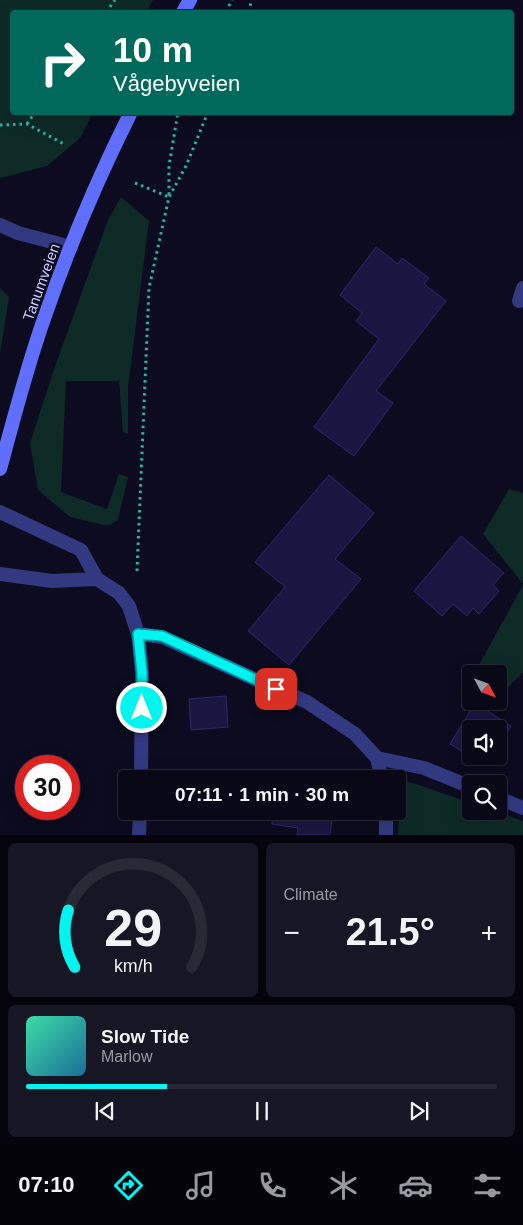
<!DOCTYPE html>
<html lang="en">
<head>
<meta charset="utf-8">
<style>
	body { margin:0; font-family:Arial,sans-serif; background:#171624; color:#f1f3f6; height:100vh; display:flex; flex-direction:column; font-size:19px; white-space:nowrap }
	* { box-sizing:border-box; margin:0 }
	p { font-size:16px; color:#999aa1 }
	.icon { flex:none; width:28px; height:28px; fill:none; stroke:currentColor; stroke-width:2; stroke-linecap:round; stroke-linejoin:round }
	.map { position:relative; height:835px; overflow:hidden }
	.side { display:flex; flex-direction:column; gap:8px; padding:8px; background:#05040d; flex:1 }
	.side>* { flex:none }
	.guide { position:absolute; left:10px; top:10px; width:504px; height:105px; border-radius:5px; box-shadow:0 5px 20px #0002,0 0 0 1px #292936; background:#00695c; color:#fff; overflow:hidden }
	.needle { width:32px; rotate:131deg }
	.controls { position:absolute; left:462px; top:665px; display:grid; gap:10px }
	.controls a { display:grid; place-items:center; width:45px; height:45px; border-radius:5px; background:#090817; box-shadow:0 5px 20px #0002,0 0 0 1px #292936; font-size:25px }
	.speed { position:absolute; left:15px; top:755px; display:flex; gap:10px; font-size:25px; font-weight:700; text-align:center }
	.speed>* { display:grid; place-content:center; width:65px; height:65px; border-radius:50%; background:#090817; box-shadow:0 5px 20px #0002,0 0 0 1px #292936; line-height:1 }
	.speed .limit { border:8px solid #d22; background:#fff; color:#111 }
	.pin { position:absolute; display:grid; place-items:center; width:42px; height:42px; color:#fff; margin:-21px; border-radius:10px; box-shadow:0 2px 8px #0006 }
	.me { position:absolute; width:55px; margin:-28px; rotate:0deg; stroke-linejoin:round; filter:drop-shadow(0 0 4px #0008) }
	.turn { display:flex; align-items:center; gap:18px; height:105px; padding:0 20px; font-size:22px }
	.turn .icon { width:65px; height:65px; stroke-width:2.5 }
	.turn b { display:block; font-size:35px; line-height:42px }
	.big { font-size:38px; font-weight:800; line-height:1.1 }
	.side .card { flex:1; display:flex; flex-direction:column; justify-content:center; gap:8px; min-width:0; padding:0 18px; border-radius:8px; background:#171624 }
	.side .dial { align-items:center; gap:0 }
	.dial svg { height:130px; overflow:visible; fill:none; stroke:#292936; stroke-width:7; stroke-linecap:round; text-anchor:middle }
	.dial text { fill:#f1f3f6; stroke:none }
	.song { display:flex; align-items:center; gap:15px }
	.cover { width:60px; height:60px; border-radius:8px; background:linear-gradient(135deg,hsl(160 70% 55%),hsl(200 70% 35%)) }
	.played { height:5px; border-radius:2px; background:linear-gradient(90deg,#00f5f1 30%,#292936 30%) }
	.keys { display:flex; justify-content:space-around; direction:ltr }
	.heat { display:flex; justify-content:space-between; align-items:center; font-size:28px; direction:ltr }
	.side .tiles { flex:1; display:grid; gap:8px; grid-template-columns:1fr 1fr }
	.card:last-child { grid-column:span 2 }
	.trip { position:absolute; left:118px; top:770px; width:288px; height:50px; border-radius:5px; background:#090817; box-shadow:0 5px 20px #0002,0 0 0 1px #292936; font-weight:800; line-height:50px; text-align:center }
	.tab-bar { display:flex; height:80px; justify-content:space-around; align-items:center; background:#040309; color:#999aa1 }
	.tab-bar .icon { width:35px; height:35px }
	.tab-bar .selected { color:#00f5f1 }
	.tab-bar b { font-size:22px; color:#f1f3f6 }
	.map>svg:first-child { display:block }
	.green { fill:#0e2a26 }
	.building { fill:#1a1642; stroke:#2d276f }
	.lines { fill:none; stroke-linecap:round; stroke-linejoin:round }
	.path { stroke:#26b79d; stroke-width:3; stroke-dasharray:2.5 4; stroke-linecap:butt }
	.service { stroke:#333981; stroke-width:14 }
	.minor { stroke:#333981; stroke-width:14 }
	.secondary { stroke:#616fff; stroke-width:14 }
	.route-casing { stroke:#009f9d; stroke-width:12 }
	.route { stroke:#00f5f1; stroke-width:9 }
	.labels { text-anchor:middle; dominant-baseline:central; stroke-width:5; stroke-linejoin:round; paint-order:stroke }
	.street-label { font-size:15px; fill:#cacaff; stroke:#0c0b1f }
</style>
</head>
<body>
<div class="map">
<svg width="523" height="835" viewBox="0 0 523 835">
	<rect width="100%" height="100%" fill="#0c0b1f"/>
	<path class="green" d="M0,0h153l-6,12h-135v100l81,1 -13,25 -33,28 -47,12z
		M121,197l28,24 -21,166v47l-5,-2 -4,-51h-53l-5,111 46,17 12,-35 9,3 -10,43 -10,6 -38,-9 -32,-27 -8,-47 23,-71 55,-152z
		M0,288l9,9 -9,57z
		M509,489l14,4v91l-40,-50z
		M523,585v87l-24,24v-22h-25z
		M401,779l70,24v8h24l28,10v14h-125z"/>
	<path class="building" d="M376,247l22,17 4,-6 27,20 -5,6 22,17 -70,90 17,12 -39,53 -40,-29 65,-88 -23,-18 6,-8 -22,-18z
		M329,475l45,38 -39,46 26,20 -72,86 -41,-34 37,-44 -30,-25z
		M461,536l43,37 -11,12 6,6 -20,23 -6,-6 -6,8 -14,-12 -11,12 -28,-25z
		M226,696l2,31 -37,3 -2,-31z
		M475,703l36,23 -12,19v-16h-28v27h21l-6,10 -36,-22z
		M279,770l57,9h-58z
		M273,811h60l-3,24h-33l1,-7 -26,-4z"/>
	<g class="lines">
		<path class="path" d="M106,12l9,-12
			M226,12l6,-12
			M248,12l4,-12
			M27,124l8,-12
			M0,125l27,-1 37,20
			M135,183l34,14v-31l9,-54
			M137,571l12,-283 20,-91 17,-31 22,-54"/>
		<path class="service" d="M519,301l4,-13
			M377,758l47,10 47,19
			M499,798l24,10"/>
		<path class="minor" d="M0,225l18,8 53,14
			M0,512l81,38 16,29 22,14 10,13 9,28 4,39 -1,106
			M0,574l52,7 45,-2
			M138,634l24,3 99,45 46,20 48,32 22,24 5,21
			M139,835l1,-24
			M386,835v-24"/>
		<path class="secondary" d="M183,12l7,-12
			M0,469c14,-51 27,-103 45,-153 24,-70 53,-138 86,-204"/>
	</g>
	<g class="lines">
		<defs>
			<path id="route" d="M142,708v-35l-4,-39 24,2 114,53"/>
		</defs>
		<use href="#route" class="route-casing"/>
		<use href="#route" class="route"/>
	</g>
	<g class="labels">
		<g class="street-label">
			<text transform="translate(41 282) rotate(-70)">Tanumveien</text>
		</g>
	</g>
</svg>
<div class="controls">
<a><svg class="needle" viewBox="-14 -14 28 28"><path d="M0-13l5 13h-10z" fill="#e53935"/><path d="M0 13l5-13h-10z" fill="#999aa1"/></svg></a>
<a><svg class="icon" aria-label="sound" viewBox="0 0 24 24"><path d="M4 9h4l5-4v14l-5-4H4zM17 9q2 3 0 6"/></svg></a>
<a><svg class="icon" aria-label="search" viewBox="0 0 24 24"><circle cx="10" cy="10" r="6"/><path d="M15 15l6 6"/></svg></a>
</div>
<div class="speed"><div class="limit">30</div></div>
<div class="pin" style="left:276px;top:689px;background:#d93025"><svg class="icon" aria-label="arrive" viewBox="0 0 24 24"><path d="M6 21V4h12l-3 4 3 4H6"/></svg></div>
<svg class="me" style="left:142px;top:708px" viewBox="-20 -20 40 40"><circle r="17" fill="#00f5f1" stroke="#fff" stroke-width="3"/><path d="M0-11L8 9 0 5-8 9z" fill="#fff"/></svg>
<div class="trip">07:11 · 1 min · 30 m</div>
<div class="guide">
<div class="turn"><svg class="icon" aria-label="right" viewBox="0 0 24 24"><path d="M7 20v-9h11M14 6l5 5-5 5"/></svg><div><b>10 m</b>Vågebyveien</div></div>
</div>
</div>
<section class="side">
<div class="tiles">
<div class="card dial"><svg viewBox="0 0 100 80">
<path d="M14 69A42 42 0 1 1 86 69"/>
<path d="M14 69A42 42 0 0 1 10 34" stroke="#00f5f1"/>
<text x="50" y="56" font-size="32" font-weight="700">29</text>
<text x="50" y="72" font-size="11">km/h</text>
</svg></div>
<div class="card"><p>Climate</p>
<div class="heat"><a>−</a><b class="big">21.5°</b><a>+</a></div>
</div>
<div class="card">
<div class="song"><i class="cover"></i><div><b>Slow Tide</b><p>Marlow</p></div></div>
<div class="played"></div>
<div class="keys"><svg class="icon" aria-label="previous" viewBox="0 0 24 24"><path d="M18 5L8 12l10 7zM5 5v14"/></svg><svg class="icon" aria-label="pause" viewBox="0 0 24 24"><path d="M8 5v14M16 5v14"/></svg><svg class="icon" aria-label="next" viewBox="0 0 24 24"><path d="M6 5l10 7-10 7zM19 5v14"/></svg></div>
</div>
</div>
</section>
<nav class="tab-bar">
<b>07:10</b>
<svg class="icon selected" aria-label="directions" viewBox="0 0 24 24"><path d="M12 3l9 9-9 9-9-9zM9 14v-3h6M13 9l2 2-2 2"/></svg>
<svg class="icon" aria-label="music" viewBox="0 0 24 24"><path d="M9 18V5l10-2v13"/><circle cx="6" cy="18" r="3"/><circle cx="16" cy="16" r="3"/></svg>
<svg class="icon" aria-label="phone" viewBox="0 0 24 24"><path d="M5 4h4l2 5-3 2q2 4 5 5l2-3 5 2v4C11 20 4 13 5 4z"/></svg>
<svg class="icon" aria-label="climate" viewBox="0 0 24 24"><path d="M12 3v18M4 7l16 10M4 17L20 7"/></svg>
<svg class="icon" aria-label="car" viewBox="0 0 24 24"><path d="M5 17H2v-5l4-1 3-4h7l3 4 3 1v5h-3M9 17h6M6 11h13"/><circle cx="7" cy="17" r="2"/><circle cx="17" cy="17" r="2"/></svg>
<svg class="icon" aria-label="filters" viewBox="0 0 24 24"><path d="M4 7h16M4 17h16"/><circle cx="9" cy="7" r="2"/><circle cx="15" cy="17" r="2"/></svg>
</nav>
</body>
</html>
